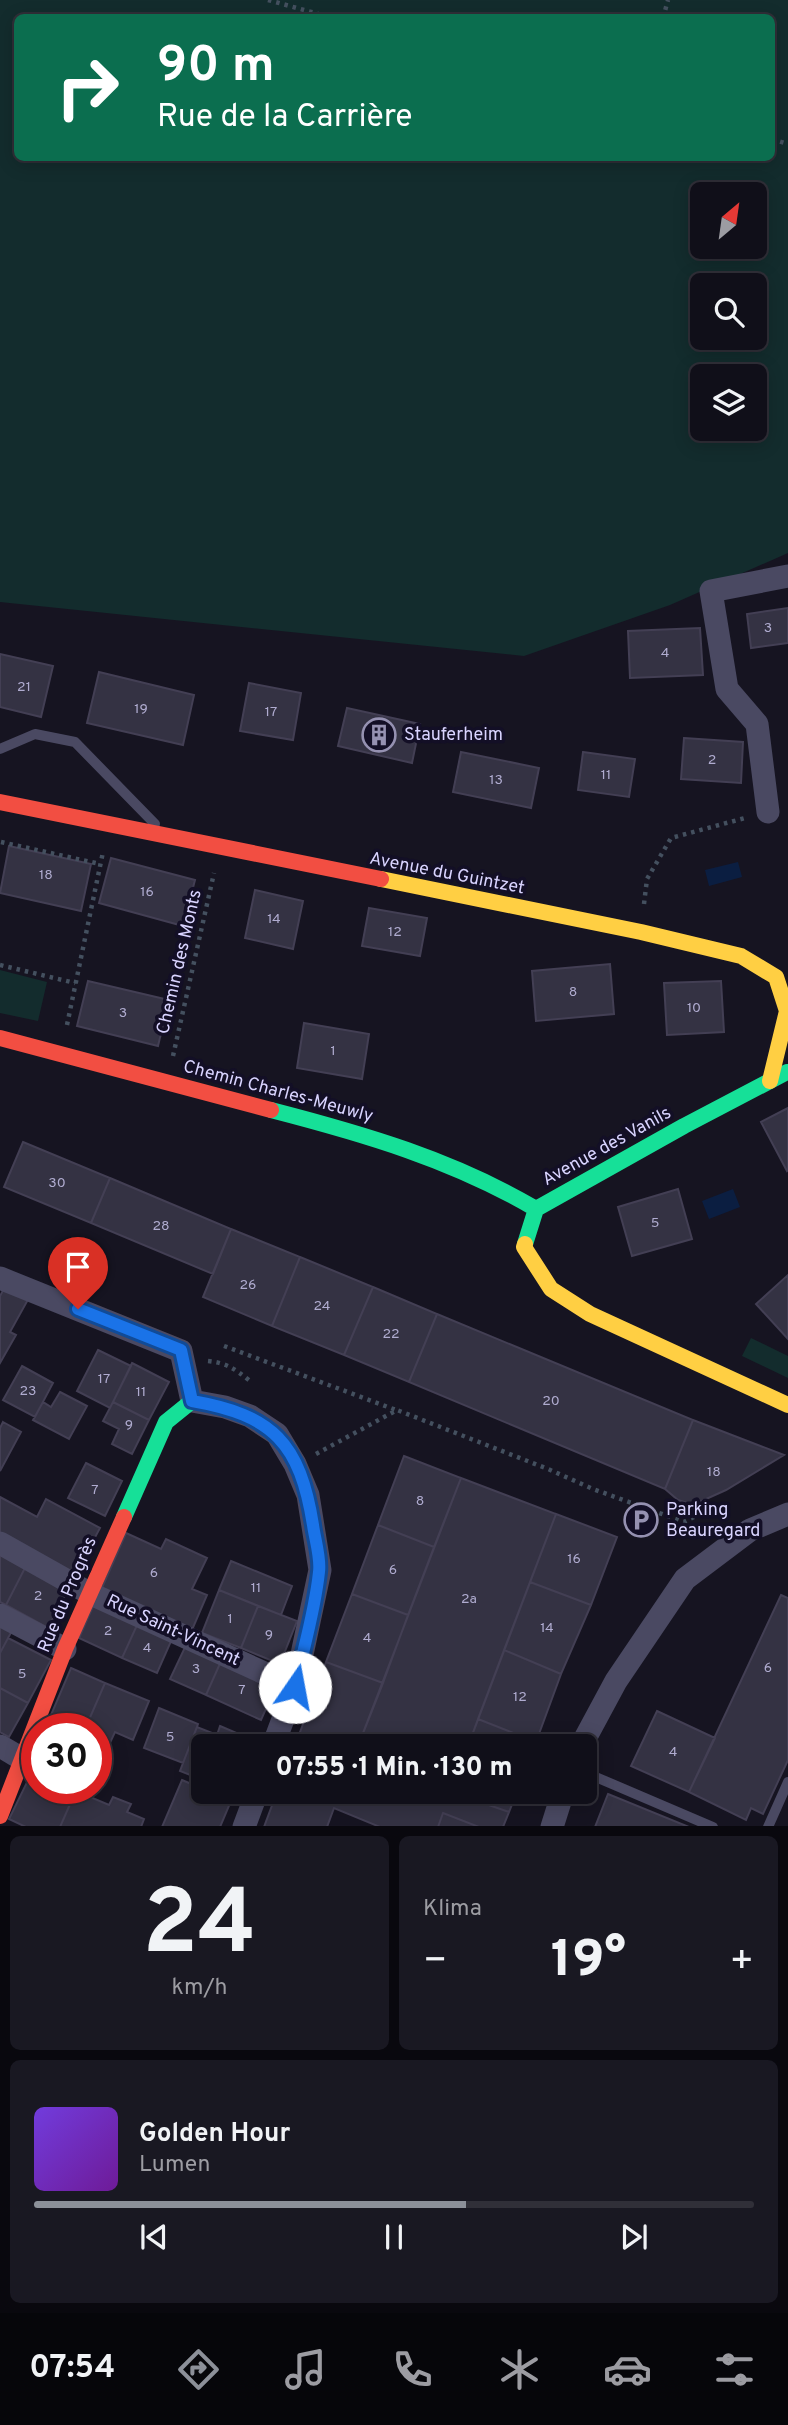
<!DOCTYPE html>
<html lang="de">
<head>
<meta charset="utf-8">
<style>
	body { margin:0; font-family:Overpass,sans-serif; background:#191822; color:#f1f3f6; height:100vh; display:flex; flex-direction:column; font-size:26px; white-space:nowrap }
	* { box-sizing:border-box; margin:0 }
	p { font-size:23px; color:#9c9ca2 }
	.icon { flex:none; width:38px; height:38px; fill:none; stroke:currentColor; stroke-width:2; stroke-linecap:round; stroke-linejoin:round }
	.map { position:relative; height:1826px; overflow:hidden }
	.panel { display:flex; flex-direction:column; gap:10px; padding:10px; background:#09080e; flex:1 }
	.panel>* { flex:none }
	.guide { position:absolute; left:14px; top:14px; width:761px; height:147px; border-radius:10px; box-shadow:0 4px 18px #0003,0 0 0 2px #302f38; background:#0b6e4f; color:#fff; overflow:hidden }
	.needle { width:46px; rotate:29deg }
	.tools { position:absolute; left:690px; top:182px; display:grid; gap:14px }
	.tools a { display:grid; place-items:center; width:77px; height:77px; border-radius:10px; background:#100f19; box-shadow:0 4px 18px #0003,0 0 0 2px #302f38; font-size:35px }
	.speed { position:absolute; left:21px; top:1713px; display:flex; gap:14px; font-size:35px; font-weight:700; text-align:center }
	.speed>* { display:grid; place-content:center; width:91px; height:91px; border-radius:50%; background:#100f19; box-shadow:0 4px 18px #0003,0 0 0 2px #302f38; line-height:1 }
	.speed .limit { border:10px solid #d22; background:#fff; color:#111 }
	.pin { position:absolute; display:grid; place-items:center; width:60px; height:60px; color:#fff; margin:-72px -30px; border-radius:50% 50% 50% 0; rotate:-45deg; box-shadow:0 0 7px #0007 }
	.pin .icon { rotate:45deg }
	.me { position:absolute; width:77px; margin:-38px; rotate:12deg; stroke-linejoin:round; filter:drop-shadow(0 0 5px #0008) }
	.turn { display:flex; align-items:center; gap:24px; height:147px; padding:0 28px; font-size:32px }
	.turn .icon { width:91px; height:91px; stroke-width:2.5 }
	.turn b { display:block; font-size:49px; line-height:60px }
	.big { font-size:52px; font-weight:800; line-height:1.1 }
	.panel .card { flex:1; display:flex; flex-direction:column; justify-content:center; gap:10px; min-width:0; padding:0 24px; border-radius:10px; background:#191822 }
	.panel .dial { align-items:center; gap:0 }
	.dial b { font-size:91px; line-height:1 }
	.song { display:flex; align-items:center; gap:21px }
	.cover { width:84px; height:84px; border-radius:10px; background:linear-gradient(135deg,hsl(260 70% 55%),hsl(280 70% 35%)) }
	.played { height:7px; border-radius:4px; background:linear-gradient(90deg,#8c9099 60%,#302f38 60%) }
	.keys { display:flex; justify-content:space-around; direction:ltr }
	.heat { display:flex; justify-content:space-between; align-items:center; font-size:38px; direction:ltr }
	.panel .tiles { flex:1; display:grid; gap:10px; grid-template-columns:1fr 1fr }
	.card:last-child { grid-column:span 2 }
	.trip { position:absolute; left:191px; top:1734px; width:406px; height:70px; border-radius:10px; background:#100f19; box-shadow:0 4px 18px #0003,0 0 0 2px #302f38; font-weight:800; line-height:70px; text-align:center }
	.dock { display:flex; height:112px; justify-content:space-around; align-items:center; background:#06060a; color:#9c9ca2 }
	.dock .icon { width:49px; height:49px }
	.dock .selected { color:#8c9099 }
	.dock b { font-size:32px; color:#f1f3f6 }
	.map>svg:first-child { display:block }
	.green { fill:#132c2d; fill-rule:evenodd }
	.water { fill:#0b1e41 }
	.building { fill:#343243; stroke:#433f54; stroke-width:2 }
	.lines { fill:none; stroke-linecap:round; stroke-linejoin:round }
	.path { stroke:#44505f; stroke-width:4.5; stroke-dasharray:3.5 5; stroke-linecap:butt }
	.lane { stroke:#4a4962; stroke-width:10 }
	.street { stroke:#4a4962; stroke-width:23 }
	.fast { stroke:#16e098; stroke-width:16 }
	.slow { stroke:#ffcf43; stroke-width:16 }
	.jam { stroke:#f24e42; stroke-width:16 }
	.route-casing { stroke:#114b97; stroke-width:18 }
	.route { stroke:#1a73e8; stroke-width:12 }
	.labels { text-anchor:middle; dominant-baseline:central; stroke-width:7; stroke-linejoin:round; paint-order:stroke }
	.number-label { font-size:14px; fill:#b0acd0 }
	.poi-label { font-size:18px; fill:#d9d4ff; stroke:#130f26; text-anchor:start }
	.street-label { font-size:18px; fill:#d9d4ff; stroke:#130f26 }
</style>
</head>
<body>
<div class="map">
<svg width="788" height="1827" viewBox="0 0 788 1827">
	<rect width="100%" height="100%" fill="#161421"/>
	<path class="green" d="M0,0h788v553l-118,52 -146,51 -524,-54zM18,18h754v140h-754zM702,194h52v53h-52zM702,285h52v53h-52zM702,376h52v53h-52z
		M0,970l47,12 -9,39 -38,-8z
		M751,1338l37,18v22l-46,-22z"/>
	<path class="water" d="M738,862l4,15 -33,9 -4,-16z
		M733,1189l7,18 -31,12 -7,-18z"/>
	<path class="building" d="M788,608v35l-37,5 -4,-34z
		M700,628l3,47 -73,3 -2,-47z
		M0,654l53,12 -12,51 -41,-10z
		M99,672l95,23 -11,50 -96,-22z
		M249,683l52,10 -8,47 -53,-9z
		M347,708l73,16 -8,39 -74,-17z
		M684,738l59,4 -2,41 -60,-4z
		M461,752l78,16 -8,40 -78,-16z
		M583,752l52,7 -6,38 -51,-7z
		M9,846l82,18 -10,47 -81,-18z
		M111,858l84,22 -12,46 -84,-23z
		M255,890l48,11 -10,48 -48,-11z
		M369,908l58,10 -7,38 -58,-10z
		M610,964l4,50 -78,7 -4,-50z
		M88,981l81,19 -11,46 -81,-20z
		M721,981l3,51 -57,3 -3,-52z
		M304,1023l65,11 -7,45 -65,-11z
		M788,1108v62l-1,1 -26,-49z
		M23,1142l87,36 -19,45 -87,-36z
		M110,1178l121,51 -18,45 -122,-51z
		M678,1189l14,50 -60,17 -14,-49z
		M231,1229l69,28 -28,69 -69,-29z
		M300,1257l73,30 -29,68 -72,-29z
		M788,1275v64l-32,-35z
		M7,1283l23,13 -20,36 6,3 -16,28v-67z
		M373,1287l64,27 -28,68 -65,-27z
		M437,1314l256,106 -28,69 -256,-107z
		M98,1350l33,16 -21,42 -33,-17z
		M132,1363l37,19 -20,38 -36,-18z
		M22,1366l31,17 -18,34 -32,-17z
		M60,1392l27,14 -18,33 -36,-19 10,-18 8,5z
		M113,1402l36,18 -17,34 -20,-10 7,-15 -16,-8z
		M693,1420l91,35 -58,35 -33,15 -15,-5 -13,-11z
		M3,1422l18,10 -21,39v-43z
		M404,1456l57,22 -27,69 -56,-22z
		M86,1463l36,18 -17,35 -37,-18z
		M461,1478l95,36 -88,232h-110z
		M0,1497l37,20 9,-18 54,29 -25,47 -75,-41z
		M556,1514l61,23 -26,68 -61,-23z
		M378,1525l56,22 -26,68 -56,-21z
		M126,1533l35,16 5,-10 41,19 -15,31 15,6 -15,35 -91,-40z
		M0,1549l27,15 -21,41 -6,-3z
		M231,1561l61,25 -11,29 -62,-25z
		M27,1564l43,22 -22,42 -42,-23z
		M530,1582l61,23 -30,69 -57,-24z
		M219,1590l39,16 -17,42 -39,-15z
		M352,1594l56,21 -25,68 -57,-21z
		M781,1595l7,3v162l-25,54 -12,-6 -5,12 -57,-28z
		M94,1604l44,19 -16,35 -43,-20z
		M258,1606l39,15 -17,43 -39,-16z
		M0,1620l14,7 -14,26z
		M138,1623l34,16 -15,34 -35,-15z
		M8,1638l43,22 -23,43 -28,-15v-35z
		M187,1643l35,16 -16,36 -36,-16z
		M504,1650l57,24 -25,68 -58,-23z
		M222,1659l55,25 -16,36 -55,-25z
		M326,1662l57,21 -25,63h-28l-31,-11z
		M71,1668l34,15 -20,46h-40z
		M105,1683l44,18 -16,39 -18,-8 -6,13 -13,-5v-11h-11z
		M0,1688l28,15 -19,34 -9,-5z
		M159,1708l39,16 -15,39 -39,-15z
		M657,1711l58,27 -26,54 -58,-26z
		M478,1719l58,23 -2,4h-66z
		M220,1726l19,8 -2,6 16,6h-50v34l-23,-9 17,-44 20,8z
		M299,1735l31,11h-36z
		M37,1762v26h40l-17,39h-34l-17,-8z
		M182,1780l21,9v3h8l20,9 -11,26h-58z
		M76,1791l33,14 4,-8 18,7 -4,8 17,7 -3,8h-81z
		M277,1792h174l58,20 -6,15h-24l-36,-14 -5,14h-58l-46,-19 -7,19h-63z
		M451,1792h66l-8,20z
		M608,1794l81,33h-94z
		M443,1813l36,14h-41z"/>
	<g class="lines">
		<path class="path" d="M268,0l65,18
			M663,18l5,-18
			M772,139l16,5
			M1,842l99,22
			M644,904l3,-25 24,-41 74,-20
			M0,965l75,18
			M67,1025l36,-173
			M173,1056l41,-183
			M224,1346l172,64
			M208,1361c19,2 27,8 42,20
			M316,1454l81,-44 151,59 45,20 91,33 35,-18 5,10"/>
		<path class="lane" d="M0,749l35,-15 40,8 80,82
			M584,1772l129,55
			M768,1827l20,-45"/>
		<path class="street" d="M768,812l-11,-88 -30,-35 -16,-98 77,-15
			M0,1278l181,73 11,50 33,6 25,9 27,18 18,30 13,31 12,75 -25,117 -22,59
			M0,1543l89,50 206,94
			M0,1615l65,34
			M0,1746l22,13
			M581,1746l35,-65 69,-102 65,-49 38,-16
			M244,1827l13,-35
			M552,1827l11,-35"/>
		<path class="fast" d="M271,1110c93,24 182,50 265,99
			M525,1244l11,-35 148,-83 103,-54
			M124,1517l42,-95 26,-21"/>
		<path class="slow" d="M381,879l260,53 100,24 35,21 11,34 -17,70
			M525,1244l-1,3 27,42 39,25 198,91"/>
		<path class="jam" d="M0,802l381,77
			M0,1038l271,72
			M0,1816l65,-167 59,-132"/>
	</g>
	<g class="lines">
		<defs>
			<path id="route" d="M78,1309l103,41 11,51c81,14 108,42 121,124 2,15 8,33 6,47 -4,39 -16,78 -24,115"/>
		</defs>
		<use href="#route" class="route-casing"/>
		<use href="#route" class="route"/>
	</g>
	<defs>
		<symbol id="building-ring" viewBox="-11 -11 22 22"><circle r="9.5" fill="#130f26" stroke="#9591b1" stroke-width="1.5"/><path d="M-4-6H4V6H1V3H-1V6H-4ZM-2.5-4.3h1.7v1.8h-1.7ZM.8-4.3h1.7v1.8H.8ZM-2.5-1h1.7V.8h-1.7ZM.8-1h1.7V.8H.8Z" fill="#9591b1"/></symbol>
		<symbol id="parking-ring" viewBox="-11 -11 22 22"><circle r="9.5" fill="#130f26" stroke="#9591b1" stroke-width="1.5"/><path d="M-3.5-5.5H1a3.5 3.5 0 0 1 0 7H-1V5.5H-3.5ZM-1-3.4V-.6H.8a1.4 1.4 0 0 0 0-2.8Z" fill="#9591b1"/></symbol>
	</defs>
	<g fill-rule="evenodd">
		<use href="#building-ring" x="360" y="716" width="38" height="38"/>
		<use href="#parking-ring" x="622" y="1501" width="38" height="38"/>
	</g>
	<g class="labels">
		<g class="number-label">
			<text x="768" y="628">3</text>
			<text x="665" y="653">4</text>
			<text x="24" y="687">21</text>
			<text x="141" y="709">19</text>
			<text x="271" y="712">17</text>
			<text x="712" y="760">2</text>
			<text x="606" y="775">11</text>
			<text x="496" y="780">13</text>
			<text x="46" y="875">18</text>
			<text x="147" y="892">16</text>
			<text x="274" y="919">14</text>
			<text x="395" y="932">12</text>
			<text x="573" y="992">8</text>
			<text x="694" y="1008">10</text>
			<text x="123" y="1013">3</text>
			<text x="333" y="1051">1</text>
			<text x="57" y="1183">30</text>
			<text x="655" y="1223">5</text>
			<text x="161" y="1226">28</text>
			<text x="248" y="1285">26</text>
			<text x="322" y="1306">24</text>
			<text x="391" y="1334">22</text>
			<text x="104" y="1379">17</text>
			<text x="28" y="1391">23</text>
			<text x="141" y="1392">11</text>
			<text x="551" y="1401">20</text>
			<text x="129" y="1425">9</text>
			<text x="714" y="1472">18</text>
			<text x="95" y="1490">7</text>
			<text x="420" y="1501">8</text>
			<text x="574" y="1559">16</text>
			<text x="393" y="1570">6</text>
			<text x="154" y="1573">6</text>
			<text x="256" y="1588">11</text>
			<text x="38" y="1596">2</text>
			<text x="469" y="1599">2a</text>
			<text x="230" y="1619">1</text>
			<text x="547" y="1628">14</text>
			<text x="108" y="1631">2</text>
			<text x="269" y="1635">9</text>
			<text x="367" y="1638">4</text>
			<text x="147" y="1648">4</text>
			<text x="768" y="1668">6</text>
			<text x="196" y="1669">3</text>
			<text x="22" y="1674">5</text>
			<text x="242" y="1690">7</text>
			<text x="520" y="1697">12</text>
			<text x="170" y="1737">5</text>
			<text x="673" y="1752">4</text>
		</g>
		<g class="poi-label">
			<text x="404" y="735">Stauferheim</text>
			<text x="666" y="1510">Parking<tspan x="666" dy="21">Beauregard</tspan></text>
		</g>
		<g class="street-label">
			<text transform="translate(447 874) rotate(11)">Avenue du Guintzet</text>
			<text transform="translate(180 962) rotate(-77)">Chemin des Monts</text>
			<text transform="translate(278 1092) rotate(15)">Chemin Charles-Meuwly</text>
			<text transform="translate(607 1147) rotate(-29)">Avenue des Vanils</text>
			<text transform="translate(68 1595) rotate(-67)">Rue du Progrès</text>
			<text transform="translate(173 1631) rotate(25)">Rue Saint-Vincent</text>
		</g>
	</g>
</svg>
<div class="tools">
<a><svg class="needle" viewBox="-14 -14 28 28"><path d="M0-13l5 13h-10z" fill="#e53935"/><path d="M0 13l5-13h-10z" fill="#9c9ca2"/></svg></a>
<a><svg class="icon" aria-label="search" viewBox="0 0 24 24"><circle cx="10" cy="10" r="6"/><path d="M15 15l6 6"/></svg></a>
<a><svg class="icon" aria-label="layers" viewBox="0 0 24 24"><path d="M12 4l9 5-9 5-9-5zM3 14l9 5 9-5"/></svg></a>
</div>
<div class="speed"><div class="limit">30</div></div>
<div class="pin" style="left:78px;top:1309px;background:#d93025"><svg class="icon" aria-label="arrive" viewBox="0 0 24 24"><path d="M6 21V4h12l-3 4 3 4H6"/></svg></div>
<svg class="me" style="left:295px;top:1687px" viewBox="-20 -20 40 40"><circle r="19" fill="#fff"/><path d="M0-13L10 11 0 6-10 11z" fill="#1a73e8"/></svg>
<div class="trip">07:55 · 1 Min. · 130 m</div>
<div class="guide">
<div class="turn"><svg class="icon" aria-label="right" viewBox="0 0 24 24"><path d="M7 20v-9h11M14 6l5 5-5 5"/></svg><div><b>90 m</b>Rue de la Carrière</div></div>
</div>
</div>
<section class="panel">
<div class="tiles">
<div class="card dial"><b>24</b><p>km/h</p></div>
<div class="card"><p>Klima</p>
<div class="heat"><a>−</a><b class="big">19°</b><a>+</a></div>
</div>
<div class="card">
<div class="song"><i class="cover"></i><div><b>Golden Hour</b><p>Lumen</p></div></div>
<div class="played"></div>
<div class="keys"><svg class="icon" aria-label="previous" viewBox="0 0 24 24"><path d="M18 5L8 12l10 7zM5 5v14"/></svg><svg class="icon" aria-label="pause" viewBox="0 0 24 24"><path d="M8 5v14M16 5v14"/></svg><svg class="icon" aria-label="next" viewBox="0 0 24 24"><path d="M6 5l10 7-10 7zM19 5v14"/></svg></div>
</div>
</div>
</section>
<nav class="dock">
<b>07:54</b>
<svg class="icon selected" aria-label="directions" viewBox="0 0 24 24"><path d="M12 3l9 9-9 9-9-9zM9 14v-3h6M13 9l2 2-2 2"/></svg>
<svg class="icon" aria-label="music" viewBox="0 0 24 24"><path d="M9 18V5l10-2v13"/><circle cx="6" cy="18" r="3"/><circle cx="16" cy="16" r="3"/></svg>
<svg class="icon" aria-label="phone" viewBox="0 0 24 24"><path d="M5 4h4l2 5-3 2q2 4 5 5l2-3 5 2v4C11 20 4 13 5 4z"/></svg>
<svg class="icon" aria-label="climate" viewBox="0 0 24 24"><path d="M12 3v18M4 7l16 10M4 17L20 7"/></svg>
<svg class="icon" aria-label="car" viewBox="0 0 24 24"><path d="M5 17H2v-5l4-1 3-4h7l3 4 3 1v5h-3M9 17h6M6 11h13"/><circle cx="7" cy="17" r="2"/><circle cx="17" cy="17" r="2"/></svg>
<svg class="icon" aria-label="filters" viewBox="0 0 24 24"><path d="M4 7h16M4 17h16"/><circle cx="9" cy="7" r="2"/><circle cx="15" cy="17" r="2"/></svg>
</nav>
</body>
</html>
